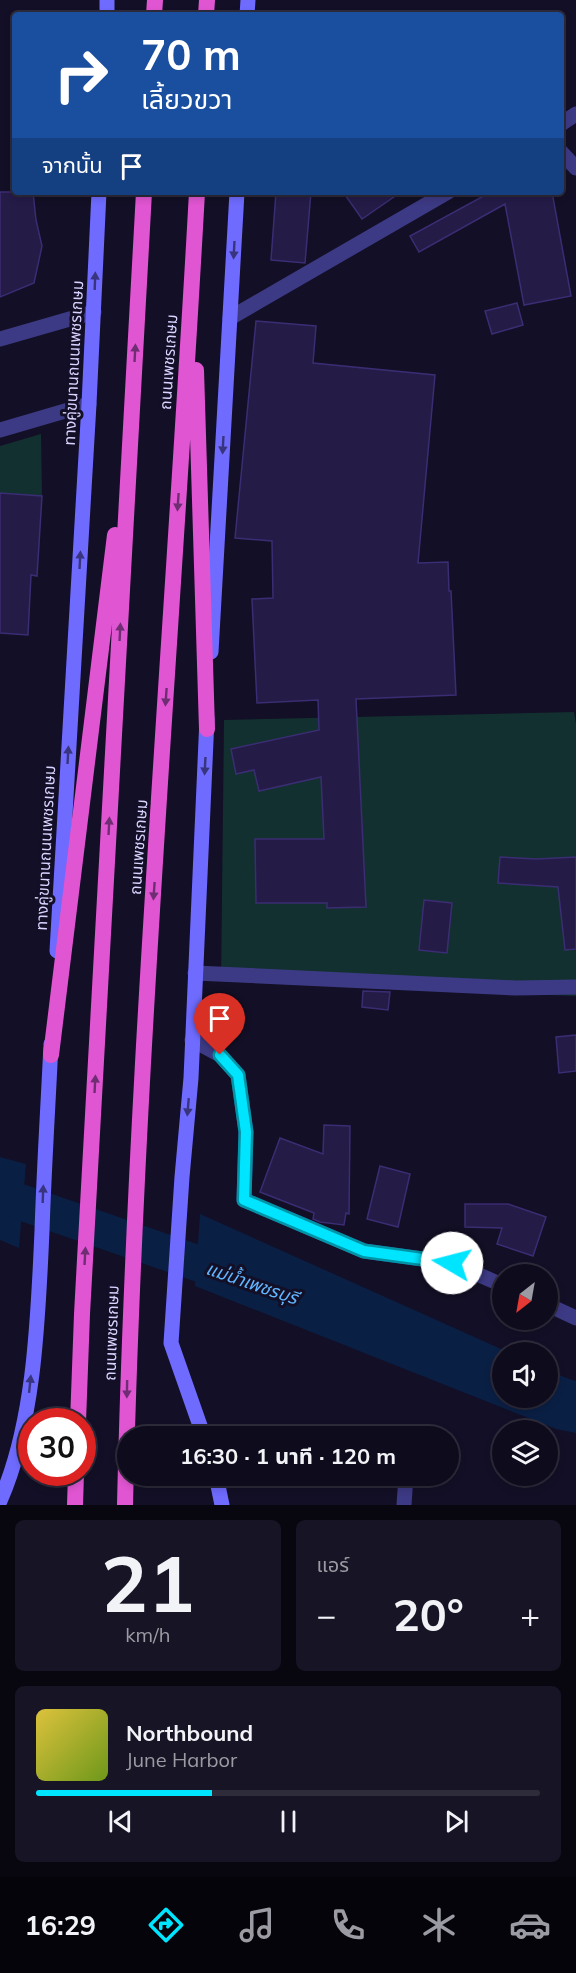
<!DOCTYPE html>
<html lang="th">
<head>
<meta charset="utf-8">
<style>
	body { margin:0; font-family:Mulish,"Noto Sans Thai",sans-serif; background:#171425; color:#f1f3f6; height:100vh; display:flex; flex-direction:column; font-size:22px; white-space:nowrap }
	* { box-sizing:border-box; margin:0 }
	p { font-size:20px; color:#9b9ba3 }
	.icon { flex:none; width:33px; height:33px; fill:none; stroke:currentColor; stroke-width:2; stroke-linecap:round; stroke-linejoin:round }
	.map { position:relative; height:1505px; overflow:hidden }
	.details { display:flex; flex-direction:column; gap:15px; padding:15px; background:#08060f; flex:1 }
	.details>* { flex:none }
	.banner { position:absolute; left:12px; top:12px; width:552px; height:183px; border-radius:6px; box-shadow:0 3px 9px #0003,0 0 0 2px #2e2b3b; background:#1a4fa0; color:#fff; overflow:hidden }
	.needle { width:39px; rotate:211deg }
	.buttons { position:absolute; left:492px; top:1264px; display:grid; gap:12px }
	.buttons a { display:grid; place-items:center; width:66px; height:66px; border-radius:50%; background:#0e0b1c; box-shadow:0 3px 9px #0003,0 0 0 2px #2e2b3b; font-size:30px }
	.speed { position:absolute; left:18px; top:1408px; display:flex; gap:12px; font-size:30px; font-weight:700; text-align:center }
	.speed>* { display:grid; place-content:center; width:78px; height:78px; border-radius:50%; background:#0e0b1c; box-shadow:0 3px 9px #0003,0 0 0 2px #2e2b3b; line-height:1 }
	.speed .limit { border:9px solid #d22; background:#fff; color:#111 }
	.pin { position:absolute; display:grid; place-items:center; width:51px; height:51px; color:#fff; margin:-62px -26px; border-radius:50% 50% 50% 0; rotate:-45deg; box-shadow:0 0 6px #0007 }
	.pin .icon { rotate:45deg }
	.me { position:absolute; width:66px; margin:-33px; rotate:278deg; stroke-linejoin:round; filter:drop-shadow(0 0 4px #0008) }
	.turn { display:flex; align-items:center; gap:21px; height:126px; padding:0 30px; font-size:27px }
	.turn .icon { width:78px; height:78px; stroke-width:2.5 }
	.turn b { display:block; font-size:42px; line-height:51px }
	.then { display:flex; align-items:center; height:57px; padding:0 30px; background:#0003; gap:12px; font-size:22px }
	.big { font-size:45px; font-weight:700; line-height:1.1 }
	.details .card { flex:1; display:flex; flex-direction:column; justify-content:center; gap:9px; min-width:0; padding:0 21px; border-radius:9px; background:#171425 }
	.details .dial { align-items:center; gap:0 }
	.dial b { font-size:78px; line-height:1 }
	.song { display:flex; align-items:center; gap:18px }
	.cover { width:72px; height:72px; border-radius:9px; background:linear-gradient(135deg,hsl(50 70% 55%),hsl(80 70% 35%)) }
	.played { height:6px; border-radius:3px; background:linear-gradient(90deg,#00e5ff 35%,#2e2b3b 35%) }
	.keys { display:flex; justify-content:space-around; direction:ltr }
	.heat { display:flex; justify-content:space-between; align-items:center; font-size:33px; direction:ltr }
	.details .tiles { flex:1; display:grid; gap:15px; grid-template-columns:1fr 1fr }
	.card:last-child { grid-column:span 2 }
	.trip { position:absolute; left:117px; top:1426px; width:342px; height:60px; border-radius:30px; background:#0e0b1c; box-shadow:0 3px 9px #0003,0 0 0 2px #2e2b3b; font-weight:700; line-height:60px; text-align:center }
	.menu { display:flex; height:96px; justify-content:space-around; align-items:center; background:#06040b; color:#9b9ba3 }
	.menu .icon { width:42px; height:42px }
	.menu .on { color:#00e5ff }
	.menu b { font-size:27px; color:#f1f3f6 }
	.map>svg:first-child { display:block }
	.green { fill:#12302f }
	.water { fill:#0a1f44 }
	.lines { fill:none; stroke-linecap:round; stroke-linejoin:round }
	.river { stroke:#0a1f44; stroke-width:36 }
	.building { fill:#241b47; stroke:#3b2d73; stroke-width:1.5 }
	.minor { stroke:#3d3a85; stroke-width:15 }
	.secondary { stroke:#6f6bff; stroke-width:15 }
	.trunk { stroke:#e055d1; stroke-width:16 }
	.oneway { fill:#38347d }
	.oneway2 { fill:#6f2e73 }
	.route-casing { stroke:#0095a6; stroke-width:15 }
	.route { stroke:#00e5ff; stroke-width:10 }
	.labels { text-anchor:middle; dominant-baseline:central; stroke-width:6; stroke-linejoin:round; paint-order:stroke }
	.street-label { font-size:16px; fill:#d9d4ff; stroke:#130f26 }
	.water-label { font-size:18px; font-style:italic; fill:#62b6ff; stroke:#130f26 }
</style>
</head>
<body>
<div class="map">
<svg width="576" height="1505" viewBox="0 0 576 1505">
	<rect width="100%" height="100%" fill="#130f26"/>
	<path class="green" d="M41,434l1,62 -42,-3v-47z
		M574,712l2,12v272l-355,-15 3,-261z"/>
	<path class="water" d="M0,1157l26,7 -7,84 -19,-8z
		M200,1214l310,139h-8v45h46v-28l21,9 7,2v52l-20,-4 -361,-143z"/>
	<g class="lines">
		<path class="river" d="M0,1195l243,84"/>
	</g>
	<path class="building" d="M0,192h33l3,28 6,26 -8,37 -34,14z
		M276,192h35l-6,71 -34,-3z
		M343,192h58l-39,27z
		M516,192h36l19,104 -47,9 -19,-101 -86,48 -9,-16 79,-43 2,3z
		M517,303l6,22 -31,9 -7,-23z
		M256,321l60,5 -3,37 122,12 -17,188 30,-1 1,29h2l5,104 -100,4 10,208 -39,1v-5h-71l-1,-64h69l-3,-62 -62,14 -5,-21 -18,4 -5,-25 88,-19 -1,-30 -61,3 -5,-104 21,-1 -1,-57 -37,-3z
		M0,493l42,3 -5,80 -6,-1 -3,60 -28,-2z
		M500,857l37,2 39,-2v92l-11,1 -7,-63 -60,-4z
		M424,900l28,3 -5,50 -28,-3z
		M363,991l27,1 -2,18 -26,-3z
		M576,1035v36l-17,2 -3,-36z
		M324,1125l26,1 -1,88 -3,-1 -2,12 -24,-3 -7,-3 1,-6 -54,-21 20,-54 43,16z
		M380,1166l30,8 -12,53 -31,-8z
		M465,1204h43l38,13 -13,39 -36,-12 5,-16 -37,-1z"/>
	<g class="lines">
		<path class="minor" d="M561,124l15,-10
			M561,152l15,16
			M230,318l218,-126
			M0,339l94,-27
			M0,430l89,-26
			M195,973l321,15 60,-1
			M192,1040l28,15 18,20 8,57 -2,68 120,51 88,12 50,22
			M548,1305l28,13
			M404,1505l2,-29"/>
		<path class="secondary" d="M107,15v-15
			M247,15l1,-15
			M211,652l26,-460
			M57,951l32,-547 10,-212
			M204,1437l-33,-94 11,-166 9,-99 16,-360
			M216,1476l6,29
			M0,1501c35,-79 38,-184 42,-270 2,-62 6,-124 9,-187"/>
		<path class="trunk" d="M154,15l1,-15
			M206,15l1,-15
			M196,370l11,359
			M51,1055l64,-520
			M78,1422l4,-108 62,-1122
			M75,1505l1,-32
			M125,1505c10,-438 48,-875 72,-1313"/>
	</g>
	<defs><path id="oneway-solid" d="M-6-.8H1V-3.2L6.5 0L1 3.2V.8H-6Z" transform="scale(1.5)"/></defs>
	<g class="oneway">
		<use href="#oneway-solid" transform="translate(234 250) rotate(93)"/>
		<use href="#oneway-solid" transform="translate(95 281) rotate(-88)"/>
		<use href="#oneway-solid" transform="translate(223 445) rotate(93)"/>
		<use href="#oneway-solid" transform="translate(80 560) rotate(-87)"/>
		<use href="#oneway-solid" transform="translate(68 755) rotate(-87)"/>
		<use href="#oneway-solid" transform="translate(205 766) rotate(93)"/>
		<use href="#oneway-solid" transform="translate(188 1107) rotate(95)"/>
		<use href="#oneway-solid" transform="translate(43 1194) rotate(-88)"/>
		<use href="#oneway-solid" transform="translate(30 1384) rotate(-84)"/>
	</g>
	<g class="oneway2">
		<use href="#oneway-solid" transform="translate(135 353) rotate(-87)"/>
		<use href="#oneway-solid" transform="translate(178 502) rotate(94)"/>
		<use href="#oneway-solid" transform="translate(120 632) rotate(-87)"/>
		<use href="#oneway-solid" transform="translate(166 697) rotate(94)"/>
		<use href="#oneway-solid" transform="translate(109 826) rotate(-87)"/>
		<use href="#oneway-solid" transform="translate(154 891) rotate(94)"/>
		<use href="#oneway-solid" transform="translate(95 1084) rotate(-87)"/>
		<use href="#oneway-solid" transform="translate(85 1256) rotate(-87)"/>
		<use href="#oneway-solid" transform="translate(127 1389) rotate(91)"/>
	</g>
	<g class="lines">
		<defs>
			<path id="route" d="M220,1055l18,20 8,57 -2,68 120,51 88,12"/>
		</defs>
		<use href="#route" class="route-casing"/>
		<use href="#route" class="route"/>
	</g>
	<g class="labels">
		<g class="street-label">
			<text transform="translate(168 362) rotate(-86)">ถนนเพชรเกษม</text>
			<text transform="translate(73 363) rotate(-87)">ทางคู่ขนานถนนเพชรเกษม</text>
			<text transform="translate(138 847) rotate(-86)">ถนนเพชรเกษม</text>
			<text transform="translate(45 848) rotate(-87)">ทางคู่ขนานถนนเพชรเกษม</text>
			<text transform="translate(111 1333) rotate(-88)">ถนนเพชรเกษม</text>
		</g>
		<g class="water-label">
			<text transform="translate(252 1283) rotate(19)">แม่น้ำเพชรบุรี</text>
		</g>
	</g>
</svg>
<div class="buttons">
<a><svg class="needle" viewBox="-14 -14 28 28"><path d="M0-13l5 13h-10z" fill="#e53935"/><path d="M0 13l5-13h-10z" fill="#9b9ba3"/></svg></a>
<a><svg class="icon" aria-label="sound" viewBox="0 0 24 24"><path d="M4 9h4l5-4v14l-5-4H4zM17 9q2 3 0 6"/></svg></a>
<a><svg class="icon" aria-label="layers" viewBox="0 0 24 24"><path d="M12 4l9 5-9 5-9-5zM3 14l9 5 9-5"/></svg></a>
</div>
<div class="speed"><div class="limit">30</div></div>
<div class="pin" style="left:220px;top:1055px;background:#d93025"><svg class="icon" aria-label="arrive" viewBox="0 0 24 24"><path d="M6 21V4h12l-3 4 3 4H6"/></svg></div>
<svg class="me" style="left:452px;top:1263px" viewBox="-20 -20 40 40"><circle r="19" fill="#fff"/><path d="M0-13L10 11 0 6-10 11z" fill="#00e5ff"/></svg>
<div class="trip">16:30 · 1 นาที · 120 m</div>
<div class="banner">
<div class="turn"><svg class="icon" aria-label="right" viewBox="0 0 24 24"><path d="M7 20v-9h11M14 6l5 5-5 5"/></svg><div><b>70 m</b>เลี้ยวขวา</div></div>
<div class="then">จากนั้น<svg class="icon" aria-label="arrive" viewBox="0 0 24 24"><path d="M6 21V4h12l-3 4 3 4H6"/></svg></div>
</div>
</div>
<section class="details">
<div class="tiles">
<div class="card dial"><b>21</b><p>km/h</p></div>
<div class="card"><p>แอร์</p>
<div class="heat"><a>−</a><b class="big">20°</b><a>+</a></div>
</div>
<div class="card">
<div class="song"><i class="cover"></i><div><b>Northbound</b><p>June Harbor</p></div></div>
<div class="played"></div>
<div class="keys"><svg class="icon" aria-label="previous" viewBox="0 0 24 24"><path d="M18 5L8 12l10 7zM5 5v14"/></svg><svg class="icon" aria-label="pause" viewBox="0 0 24 24"><path d="M8 5v14M16 5v14"/></svg><svg class="icon" aria-label="next" viewBox="0 0 24 24"><path d="M6 5l10 7-10 7zM19 5v14"/></svg></div>
</div>
</div>
</section>
<nav class="menu">
<b>16:29</b>
<svg class="icon on" aria-label="directions" viewBox="0 0 24 24"><path d="M12 3l9 9-9 9-9-9zM9 14v-3h6M13 9l2 2-2 2"/></svg>
<svg class="icon" aria-label="music" viewBox="0 0 24 24"><path d="M9 18V5l10-2v13"/><circle cx="6" cy="18" r="3"/><circle cx="16" cy="16" r="3"/></svg>
<svg class="icon" aria-label="phone" viewBox="0 0 24 24"><path d="M5 4h4l2 5-3 2q2 4 5 5l2-3 5 2v4C11 20 4 13 5 4z"/></svg>
<svg class="icon" aria-label="climate" viewBox="0 0 24 24"><path d="M12 3v18M4 7l16 10M4 17L20 7"/></svg>
<svg class="icon" aria-label="car" viewBox="0 0 24 24"><path d="M5 17H2v-5l4-1 3-4h7l3 4 3 1v5h-3M9 17h6M6 11h13"/><circle cx="7" cy="17" r="2"/><circle cx="17" cy="17" r="2"/></svg>
</nav>
</body>
</html>
